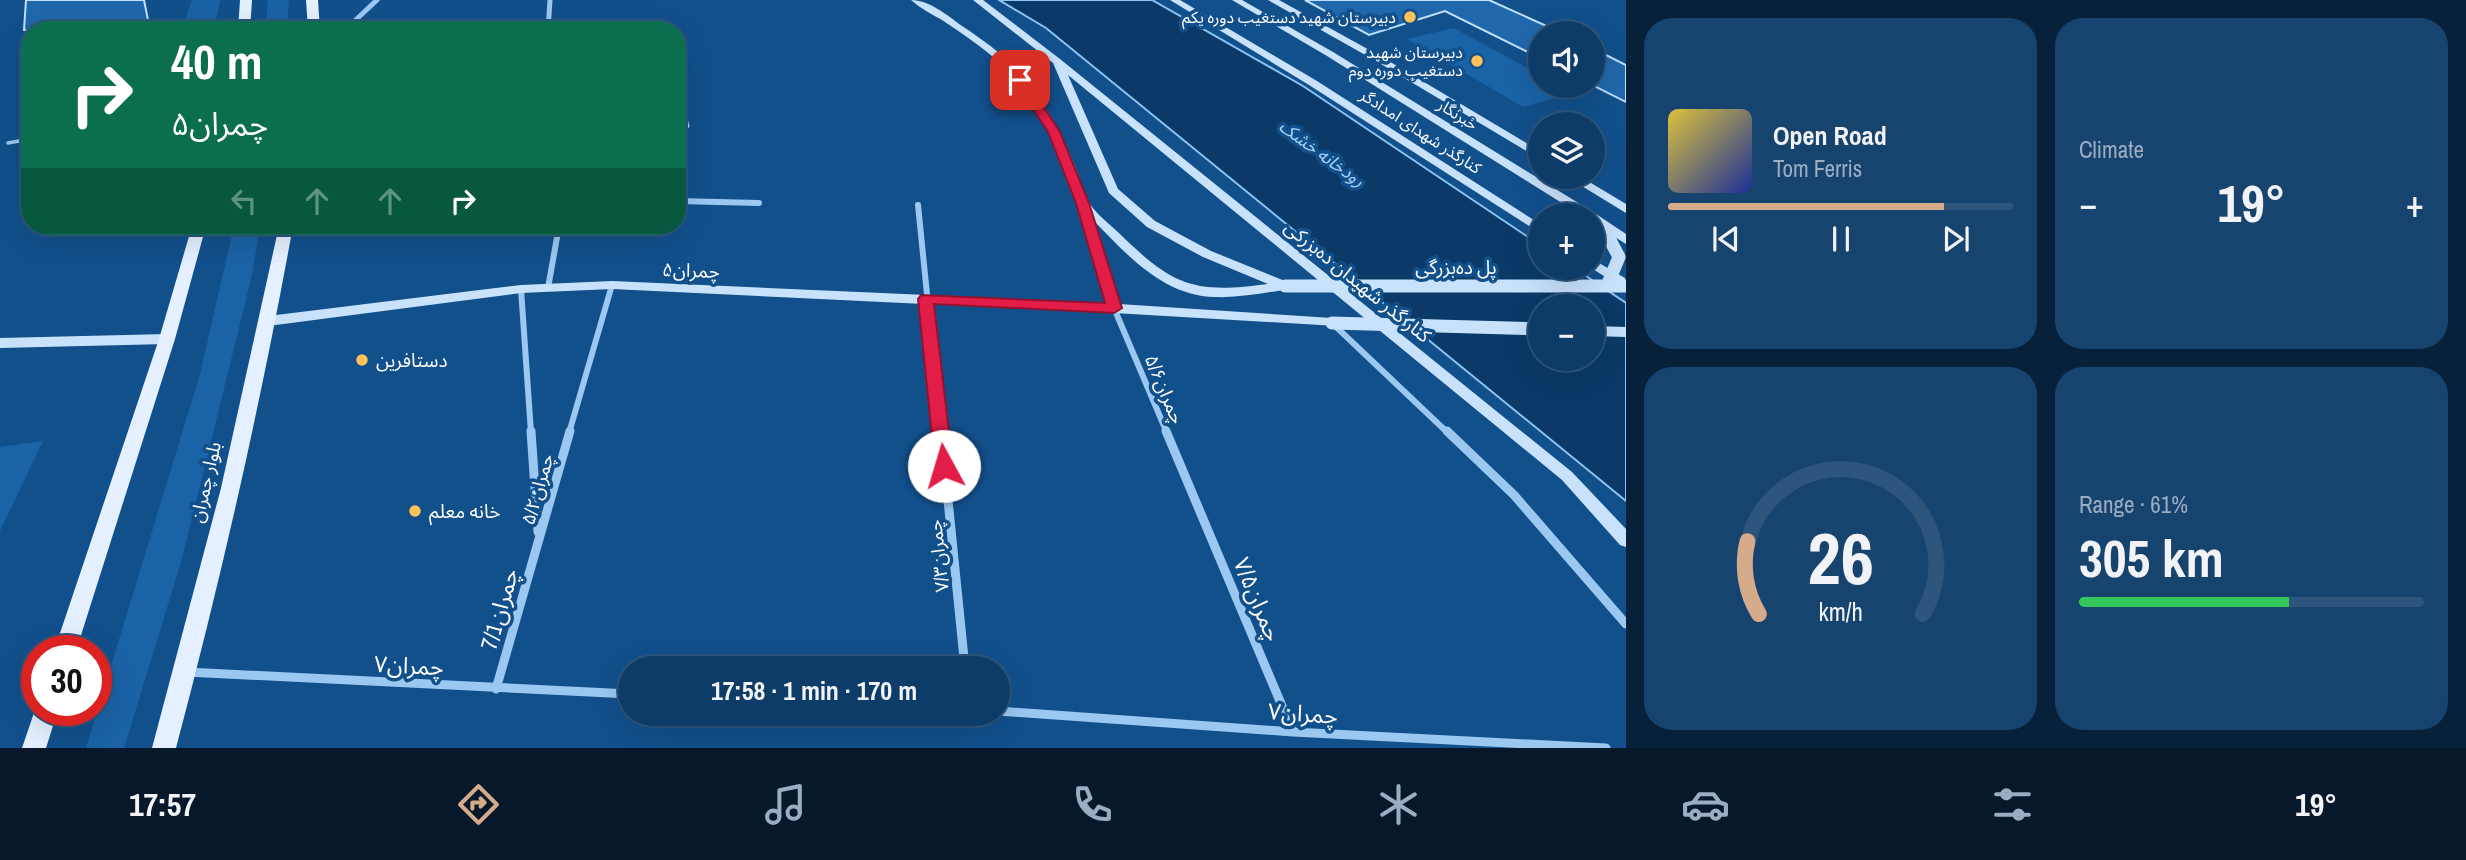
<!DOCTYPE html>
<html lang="en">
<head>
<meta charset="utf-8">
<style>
	body { margin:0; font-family:"Archivo Narrow","Noto Sans Arabic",sans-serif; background:#17436f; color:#f1f3f6; height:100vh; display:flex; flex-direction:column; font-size:26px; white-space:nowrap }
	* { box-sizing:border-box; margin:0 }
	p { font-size:23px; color:#9badc0 }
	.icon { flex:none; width:38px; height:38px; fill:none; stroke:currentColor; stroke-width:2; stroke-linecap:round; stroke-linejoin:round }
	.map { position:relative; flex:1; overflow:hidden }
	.sheet { display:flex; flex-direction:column; gap:18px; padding:18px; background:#08213a; width:840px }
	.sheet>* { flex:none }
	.banner { position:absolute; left:21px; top:21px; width:665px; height:214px; border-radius:28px; box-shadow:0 7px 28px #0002,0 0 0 2px #2e567d; background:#0b6e4f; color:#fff; overflow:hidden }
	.buttons { position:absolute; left:1528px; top:21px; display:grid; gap:14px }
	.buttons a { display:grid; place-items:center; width:77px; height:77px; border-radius:50%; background:#0e3c69; box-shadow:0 7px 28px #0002,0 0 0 2px #2e567d; font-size:35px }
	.speed { position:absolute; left:21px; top:635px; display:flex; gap:14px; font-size:35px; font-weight:700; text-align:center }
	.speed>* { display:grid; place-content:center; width:91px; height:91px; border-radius:50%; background:#0e3c69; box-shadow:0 7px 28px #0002,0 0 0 2px #2e567d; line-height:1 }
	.speed .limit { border:10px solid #d22; background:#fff; color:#111 }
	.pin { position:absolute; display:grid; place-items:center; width:60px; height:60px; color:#fff; margin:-30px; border-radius:14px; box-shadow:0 4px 10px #0006 }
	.me { position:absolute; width:77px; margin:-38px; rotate:354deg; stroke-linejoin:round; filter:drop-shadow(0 0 5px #0008) }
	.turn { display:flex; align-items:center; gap:24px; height:147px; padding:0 35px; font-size:32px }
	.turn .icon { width:91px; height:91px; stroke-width:2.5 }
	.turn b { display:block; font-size:49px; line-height:60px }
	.lanes { display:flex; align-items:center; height:66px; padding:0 35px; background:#0003; justify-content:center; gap:35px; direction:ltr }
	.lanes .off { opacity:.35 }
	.big { font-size:52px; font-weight:800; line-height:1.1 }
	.sheet .tile { flex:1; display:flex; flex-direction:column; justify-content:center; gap:10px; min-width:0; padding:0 24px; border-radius:28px; background:#17436f }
	.sheet .dial { align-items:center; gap:0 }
	.dial svg { height:182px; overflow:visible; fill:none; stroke:#2e567d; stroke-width:7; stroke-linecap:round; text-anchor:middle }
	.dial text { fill:#f1f3f6; stroke:none }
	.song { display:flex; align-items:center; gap:21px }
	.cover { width:84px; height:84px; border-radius:10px; background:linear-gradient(135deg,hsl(50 70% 55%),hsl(230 70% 35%)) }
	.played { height:7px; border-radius:4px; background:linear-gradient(90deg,#d6ab8b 80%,#2e567d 80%) }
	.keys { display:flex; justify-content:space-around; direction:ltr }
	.heat { display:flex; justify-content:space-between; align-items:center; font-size:38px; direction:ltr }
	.charge { height:10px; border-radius:5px; background:linear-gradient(90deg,#34c759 61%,#2e567d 0) }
	.sheet .tiles { flex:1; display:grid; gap:18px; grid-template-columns:repeat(2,1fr) }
	.trip { position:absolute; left:618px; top:656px; width:392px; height:70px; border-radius:35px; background:#0e3c69; box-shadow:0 7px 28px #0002,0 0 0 2px #2e567d; font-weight:800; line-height:70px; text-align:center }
	.tab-bar { display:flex; height:112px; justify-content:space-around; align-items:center; background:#06182a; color:#9badc0 }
	.tab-bar .icon { width:49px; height:49px }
	.tab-bar .on { color:#d6ab8b }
	.tab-bar b { font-size:32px; color:#f1f3f6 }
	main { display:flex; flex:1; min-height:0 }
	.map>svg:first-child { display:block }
	.green { fill:#1a63a6 }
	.water { fill:#0b3a68; stroke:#8cc4f4; stroke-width:2; fill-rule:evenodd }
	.building { fill:#2068ab; stroke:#c1e0fc; stroke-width:2 }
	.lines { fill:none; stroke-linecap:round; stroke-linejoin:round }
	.lane { stroke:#9ac8f1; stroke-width:3.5 }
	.street-far2 { stroke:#9ac8f1; stroke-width:5 }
	.street-far1 { stroke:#9ac8f1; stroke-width:6 }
	.street { stroke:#9ac8f1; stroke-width:9 }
	.secondary { fill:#c8e2fc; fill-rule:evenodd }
	.primary { fill:#e4f0ff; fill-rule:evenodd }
	.secondary-bridge { stroke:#c8e2fc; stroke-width:13 }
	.route { fill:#e11d48; stroke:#92132f; stroke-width:2 }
	.poi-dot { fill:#ffc35a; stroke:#12508c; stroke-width:2.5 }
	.labels { text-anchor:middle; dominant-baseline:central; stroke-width:7; stroke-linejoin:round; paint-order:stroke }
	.far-poi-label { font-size:16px; fill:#fff; stroke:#12508c; text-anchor:end }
	.far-street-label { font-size:16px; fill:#fff; stroke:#12508c }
	.far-water-label { font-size:18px; font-style:italic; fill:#a6d2f8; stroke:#12508c }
	.street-label { font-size:19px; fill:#fff; stroke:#12508c }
	.poi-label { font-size:19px; fill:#fff; stroke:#12508c; text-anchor:start }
	.near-street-label { font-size:23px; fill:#fff; stroke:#12508c }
</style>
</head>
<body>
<main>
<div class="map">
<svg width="1626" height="748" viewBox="0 0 1626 748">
	<rect width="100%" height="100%" fill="#12508c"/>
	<path class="green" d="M192,0h28l-6,30h-54v-4l25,-7z
		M268,0h21l-2,30h-22z
		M1454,28l86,47v11h19l13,7 -49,14 -116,-68z
		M234,226h26l-8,49 -70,284 -58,189h-38l114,-374z
		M43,441l-43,90v-84z"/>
	<path class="water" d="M999,0h153l151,86 237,159v23h34l52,35v198l-580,-473zM1540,306h52v53h-52z"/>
	<path class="building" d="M26,0h118l6,30h-126z
		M1305,0h184l73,33h-22v25l-95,-47 -76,24z
		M1592,48l34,17v37l-34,-17z"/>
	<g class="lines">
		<path class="lane" d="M8,143l22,-4"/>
		<path class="street-far2" d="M345,30l32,-30
			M548,30l2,-30
			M677,89l10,37 -10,1"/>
		<path class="street-far1" d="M677,201l82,2
			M918,205l23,228
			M548,288l11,-62
			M521,289l10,144
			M1114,308l53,125
			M1333,324l115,109
			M569,433l43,-148"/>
		<path class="street" d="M531,431l7,101
			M941,431l24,237
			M1166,431l127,301
			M1447,431l67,64 112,129
			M186,672l444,22
			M496,689l74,-258
			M998,711l295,21 313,16"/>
		<path class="secondary" d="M911,0c18,0 36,15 51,26 26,17 53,37 71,63 17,24 30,49 41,75 5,11 8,24 13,35 6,13 23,25 33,35 53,52 74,60 148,50l-65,-27 -56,-30 -38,-34 -56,-130 -80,-63h10l77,59 512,413 54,57v18l-6,-2 -58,-65 -494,-405 50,114 37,32 56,30 79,32 1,3 -6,4c-23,3 -46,8 -70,7 -51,-1 -87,-41 -120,-75l24,82 213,14 7,5 -2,3 -223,-13 -502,-24 -91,4 -253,33 -7,-5 7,-5 253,-31 91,-4 494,22c-23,-81 -41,-177 -104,-238 -18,-17 -39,-31 -60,-45 -11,-6 -22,-12 -31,-20z
			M1170,0h10l137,81 223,143v9l-231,-148z
			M1232,0h10l91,52 260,160 33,22v10l-34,-21v-8h-11l-254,-159z
			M1268,0h11l103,57 158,94v8l-164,-98z
			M1567,177h14l45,27v9z
			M1592,259l33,19v6h-8l-26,-16h1z
			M1592,326l34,1v10l-34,-1z
			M167,334l7,5 -7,5 -167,4v-10z"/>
		<path class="primary" d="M240,0h12l-2,30h-12z
			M306,0h12l2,30h-12z
			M192,226h14l-31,113 -99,312h-22l105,-312z
			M279,226h14c-32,176 -71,349 -117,522h-24l69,-260z
			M37,704v6h21l-12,38h-24z"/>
		<path class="secondary-bridge" d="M1592,223l17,15 10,19 -12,29
			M1285,286h341
			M1332,323l208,6"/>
	</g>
	<path class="route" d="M1020,76l4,1 36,55 29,71 33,105 -8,5 -180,-9 19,162 -3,5h-12l-3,-5 -17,-167 3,-4 184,8 -29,-100 -28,-71 -34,-52z"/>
	<g class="poi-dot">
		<circle cx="1410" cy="17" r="7"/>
		<circle cx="1477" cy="61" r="7"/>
		<circle cx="362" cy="360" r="7"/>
		<circle cx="415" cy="511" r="7"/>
	</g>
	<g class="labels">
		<g class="far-poi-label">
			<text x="1396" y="17">دبیرستان شهید دستغیب دوره یکم</text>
			<text x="1463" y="52">دبیرستان شهید<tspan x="1463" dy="18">دستغیب دوره دوم</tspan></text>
		</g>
		<g class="far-street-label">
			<text transform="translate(1458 114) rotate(32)">خبرنگار</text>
			<text transform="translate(1421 131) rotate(33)">کنارگذر شهدای امدادگر</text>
		</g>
		<g class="far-water-label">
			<text transform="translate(1322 153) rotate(36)">رودخانه خشک</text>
		</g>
		<g class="street-label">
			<text x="1456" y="267">پل ده‌بزرگی</text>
			<text transform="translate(691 270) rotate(2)">چمران۵</text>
			<text transform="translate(1358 281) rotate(39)">کنار گذر شهیدان ده‌بزرکی</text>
			<text transform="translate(1165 389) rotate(67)">چمران۵/۶</text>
			<text transform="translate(205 482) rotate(-77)">بلوار چمران</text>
			<text transform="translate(537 489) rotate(-74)">چمران۵/۲</text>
			<text transform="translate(938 556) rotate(-96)">چمران۷/۳</text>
		</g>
		<g class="poi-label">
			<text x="376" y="360">دستافرین</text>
			<text x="429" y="511">خانه معلم</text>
		</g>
		<g class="near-street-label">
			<text transform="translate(1258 599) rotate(67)">چمران۷/۵</text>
			<text transform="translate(499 609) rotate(-74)">7/1چمران</text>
			<text transform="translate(409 665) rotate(3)">چمران۷</text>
			<text transform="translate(1303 713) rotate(4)">چمران۷</text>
		</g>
	</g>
</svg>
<div class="buttons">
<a><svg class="icon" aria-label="sound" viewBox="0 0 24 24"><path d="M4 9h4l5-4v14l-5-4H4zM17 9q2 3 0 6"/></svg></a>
<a><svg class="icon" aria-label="layers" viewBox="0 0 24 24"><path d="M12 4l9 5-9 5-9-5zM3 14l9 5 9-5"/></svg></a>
<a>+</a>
<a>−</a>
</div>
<div class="speed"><div class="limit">30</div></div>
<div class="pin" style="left:1020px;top:80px;background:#d93025"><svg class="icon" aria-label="arrive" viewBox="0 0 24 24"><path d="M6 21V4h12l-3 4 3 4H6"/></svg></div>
<svg class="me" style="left:944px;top:466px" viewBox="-20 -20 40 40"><circle r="19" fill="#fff"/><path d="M0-13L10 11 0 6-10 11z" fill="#e11d48"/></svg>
<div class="trip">17:58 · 1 min · 170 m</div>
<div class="banner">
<div class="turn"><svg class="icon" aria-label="right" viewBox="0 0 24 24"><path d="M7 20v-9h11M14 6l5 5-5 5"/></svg><div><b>40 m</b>چمران۵</div></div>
<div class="lanes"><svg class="icon off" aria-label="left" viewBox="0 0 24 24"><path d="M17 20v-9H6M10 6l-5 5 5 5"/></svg><svg class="icon off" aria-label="ahead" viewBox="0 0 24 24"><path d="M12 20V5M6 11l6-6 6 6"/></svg><svg class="icon off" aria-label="ahead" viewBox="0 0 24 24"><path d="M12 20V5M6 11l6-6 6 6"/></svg><svg class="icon" aria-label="right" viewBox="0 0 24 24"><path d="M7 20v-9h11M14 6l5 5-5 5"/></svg></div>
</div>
</div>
<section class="sheet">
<div class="tiles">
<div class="tile">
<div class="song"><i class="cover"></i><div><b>Open Road</b><p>Tom Ferris</p></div></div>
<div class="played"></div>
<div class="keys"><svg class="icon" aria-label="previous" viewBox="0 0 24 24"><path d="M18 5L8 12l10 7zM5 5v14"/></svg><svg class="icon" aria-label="pause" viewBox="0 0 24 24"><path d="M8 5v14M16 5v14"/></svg><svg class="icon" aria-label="next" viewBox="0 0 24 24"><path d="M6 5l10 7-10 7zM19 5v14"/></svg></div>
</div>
<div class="tile"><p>Climate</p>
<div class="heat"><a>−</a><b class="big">19°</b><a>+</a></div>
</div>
<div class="tile dial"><svg viewBox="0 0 100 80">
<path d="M14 69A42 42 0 1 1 86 69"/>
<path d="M14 69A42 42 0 0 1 9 37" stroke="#d6ab8b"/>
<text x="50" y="56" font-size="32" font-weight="700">26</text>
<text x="50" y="72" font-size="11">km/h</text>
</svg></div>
<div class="tile"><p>Range · 61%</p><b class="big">305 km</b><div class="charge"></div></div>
</div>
</section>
</main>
<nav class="tab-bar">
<b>17:57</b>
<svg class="icon on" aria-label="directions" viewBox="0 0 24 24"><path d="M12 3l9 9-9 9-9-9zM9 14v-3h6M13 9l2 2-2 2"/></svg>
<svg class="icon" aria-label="music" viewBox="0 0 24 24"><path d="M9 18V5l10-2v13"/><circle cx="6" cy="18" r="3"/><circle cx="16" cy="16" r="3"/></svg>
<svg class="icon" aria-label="phone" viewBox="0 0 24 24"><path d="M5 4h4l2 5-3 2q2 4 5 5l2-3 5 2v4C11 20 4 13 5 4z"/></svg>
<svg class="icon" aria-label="climate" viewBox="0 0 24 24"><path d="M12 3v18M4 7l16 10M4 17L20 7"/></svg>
<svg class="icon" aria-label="car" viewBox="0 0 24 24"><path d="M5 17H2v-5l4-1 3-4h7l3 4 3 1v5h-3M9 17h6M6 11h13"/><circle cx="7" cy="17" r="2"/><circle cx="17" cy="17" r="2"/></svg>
<svg class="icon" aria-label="filters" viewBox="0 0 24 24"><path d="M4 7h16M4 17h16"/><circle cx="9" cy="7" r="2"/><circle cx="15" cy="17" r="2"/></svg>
<b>19°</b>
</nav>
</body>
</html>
